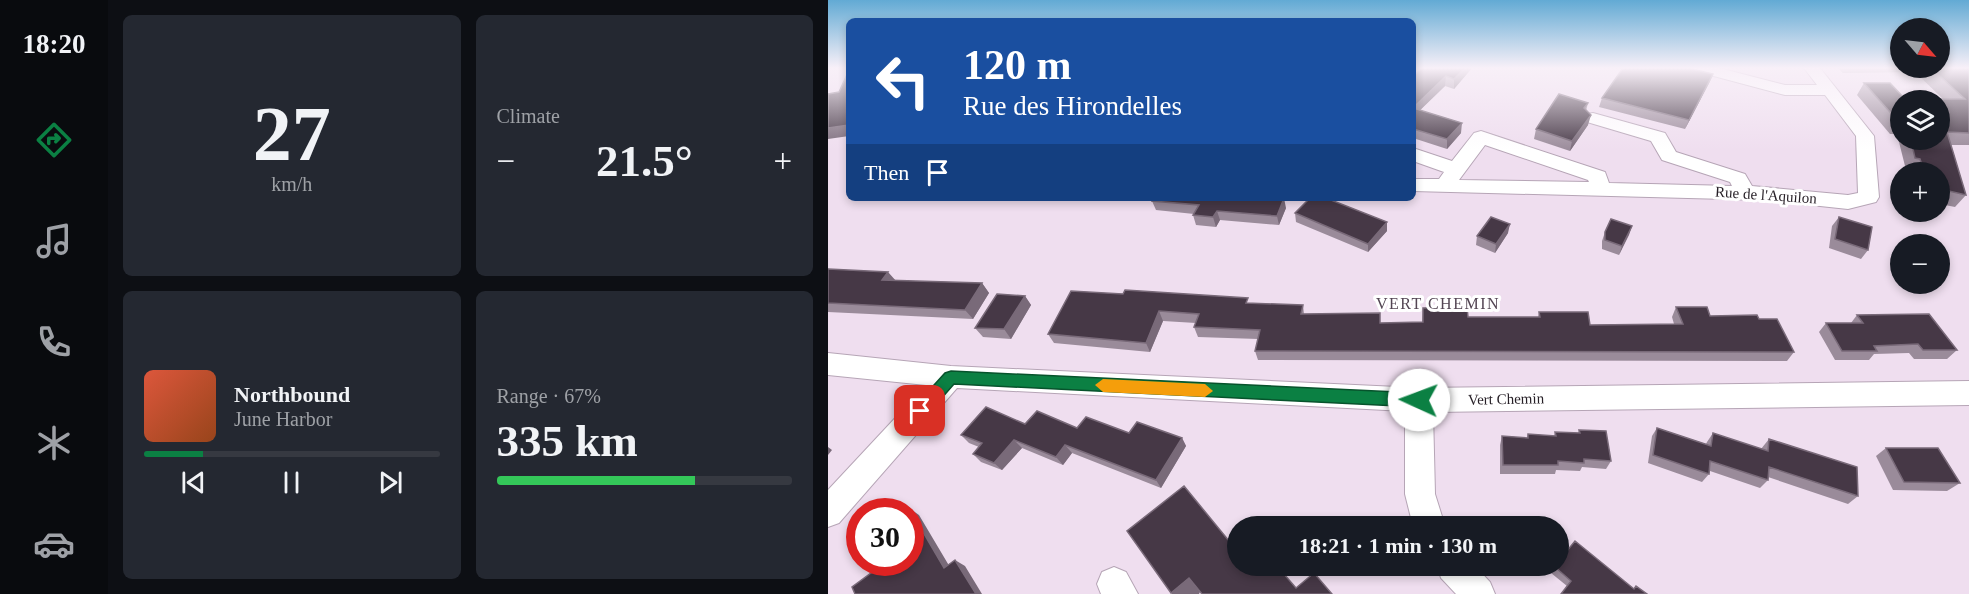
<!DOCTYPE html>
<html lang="en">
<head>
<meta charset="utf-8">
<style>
	body { margin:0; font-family:"Times New Roman",serif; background:#242831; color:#f1f3f6; height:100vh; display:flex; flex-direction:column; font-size:22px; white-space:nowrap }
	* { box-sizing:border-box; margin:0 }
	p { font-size:20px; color:#9ea1a6 }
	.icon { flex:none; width:33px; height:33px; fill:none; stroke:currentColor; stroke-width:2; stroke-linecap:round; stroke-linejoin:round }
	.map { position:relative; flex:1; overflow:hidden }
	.side { display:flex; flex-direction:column; gap:15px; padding:15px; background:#0d0f14; width:720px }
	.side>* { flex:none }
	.hud { position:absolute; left:18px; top:18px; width:570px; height:183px; border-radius:9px; box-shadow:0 3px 9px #0003; background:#1a4fa0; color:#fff; overflow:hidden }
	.needle { width:39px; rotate:118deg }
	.fabs { position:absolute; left:1062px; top:18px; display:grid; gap:12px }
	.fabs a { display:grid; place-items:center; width:60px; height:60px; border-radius:50%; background:#171b24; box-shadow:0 3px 9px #0003; font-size:30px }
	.speed { position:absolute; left:18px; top:498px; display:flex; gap:12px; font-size:30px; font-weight:700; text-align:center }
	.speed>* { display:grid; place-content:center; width:78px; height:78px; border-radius:50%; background:#171b24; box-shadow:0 3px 9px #0003; line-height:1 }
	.speed .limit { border:9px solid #d22; background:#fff; color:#111 }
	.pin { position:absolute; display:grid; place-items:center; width:51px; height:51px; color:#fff; margin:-26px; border-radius:12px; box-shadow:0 3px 9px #0006 }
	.me { position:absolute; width:66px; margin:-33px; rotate:272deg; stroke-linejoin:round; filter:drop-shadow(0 0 4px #0008) }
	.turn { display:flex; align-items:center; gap:21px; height:126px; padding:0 18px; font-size:27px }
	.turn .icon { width:78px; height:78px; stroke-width:2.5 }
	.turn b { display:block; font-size:42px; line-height:51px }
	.then { display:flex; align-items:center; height:57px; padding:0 18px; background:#0003; gap:12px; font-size:22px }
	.big { font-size:45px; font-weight:800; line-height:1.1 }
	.side .card { flex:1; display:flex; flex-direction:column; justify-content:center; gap:9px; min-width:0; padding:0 21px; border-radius:9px; background:#242831 }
	.side .dial { align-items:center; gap:0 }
	.dial b { font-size:78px; line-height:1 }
	.song { display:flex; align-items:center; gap:18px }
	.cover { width:72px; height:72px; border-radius:9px; background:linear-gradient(135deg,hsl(10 70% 55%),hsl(20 70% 35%)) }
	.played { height:6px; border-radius:3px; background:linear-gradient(90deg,#0b8043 20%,#363941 20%) }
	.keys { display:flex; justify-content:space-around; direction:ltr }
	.heat { display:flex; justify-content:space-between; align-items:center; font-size:33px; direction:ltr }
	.charge { height:9px; border-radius:4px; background:linear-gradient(90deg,#34c759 67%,#363941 0) }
	.side .tiles { flex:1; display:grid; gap:15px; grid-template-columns:repeat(2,1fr) }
	.trip { position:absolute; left:399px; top:516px; width:342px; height:60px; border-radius:30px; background:#171b24; box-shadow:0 3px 9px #0003; font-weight:800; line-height:60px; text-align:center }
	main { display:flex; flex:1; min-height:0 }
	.dock { display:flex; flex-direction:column; width:108px; justify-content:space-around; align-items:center; background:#090b0e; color:#9ea1a6 }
	.dock .icon { width:42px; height:42px }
	.dock .current { color:#0b8043 }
	.dock b { font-size:27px; color:#f1f3f6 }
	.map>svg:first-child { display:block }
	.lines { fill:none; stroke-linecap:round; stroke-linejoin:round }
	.minor-casing { stroke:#b6a5b6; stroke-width:2 }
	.minor { fill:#fff; fill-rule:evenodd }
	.wall { fill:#9a8b9a; fill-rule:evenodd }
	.shaded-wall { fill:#796a79 }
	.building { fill:#463846; stroke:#796a79; stroke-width:1.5 }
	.route { fill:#0b8043; stroke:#07532c; stroke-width:1.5 }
	.slow { fill:#f59e0b }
	.labels { text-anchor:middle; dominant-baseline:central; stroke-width:6; stroke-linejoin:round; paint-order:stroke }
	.street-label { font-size:15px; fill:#261f26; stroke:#fff }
	.neighbourhood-label { font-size:16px; letter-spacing:1.5px; fill:#534553; stroke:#fff }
</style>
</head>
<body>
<main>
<nav class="dock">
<b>18:20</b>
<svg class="icon current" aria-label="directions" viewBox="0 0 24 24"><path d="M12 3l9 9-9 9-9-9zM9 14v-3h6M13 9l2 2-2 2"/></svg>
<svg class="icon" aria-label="music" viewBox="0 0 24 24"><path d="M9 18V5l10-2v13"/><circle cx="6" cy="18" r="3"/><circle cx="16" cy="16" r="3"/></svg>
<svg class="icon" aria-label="phone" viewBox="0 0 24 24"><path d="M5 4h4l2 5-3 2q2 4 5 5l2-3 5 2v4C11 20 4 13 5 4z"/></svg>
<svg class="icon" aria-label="climate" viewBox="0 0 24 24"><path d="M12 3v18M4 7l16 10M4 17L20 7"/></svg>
<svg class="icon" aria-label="car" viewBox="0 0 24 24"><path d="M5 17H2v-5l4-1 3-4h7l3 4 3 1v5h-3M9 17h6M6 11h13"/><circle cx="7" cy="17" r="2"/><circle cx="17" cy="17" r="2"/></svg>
</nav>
<section class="side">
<div class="tiles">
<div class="card dial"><b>27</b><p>km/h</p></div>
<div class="card"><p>Climate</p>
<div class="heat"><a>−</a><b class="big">21.5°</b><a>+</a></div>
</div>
<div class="card">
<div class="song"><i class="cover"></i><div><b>Northbound</b><p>June Harbor</p></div></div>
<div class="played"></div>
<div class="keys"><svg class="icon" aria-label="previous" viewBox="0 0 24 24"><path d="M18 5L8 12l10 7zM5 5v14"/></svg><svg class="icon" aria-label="pause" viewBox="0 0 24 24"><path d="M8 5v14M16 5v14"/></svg><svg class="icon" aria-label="next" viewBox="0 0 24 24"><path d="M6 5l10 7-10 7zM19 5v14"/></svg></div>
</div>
<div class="card"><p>Range · 67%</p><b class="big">335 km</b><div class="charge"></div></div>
</div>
</section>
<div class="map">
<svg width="1141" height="594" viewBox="0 0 1141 594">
	<rect width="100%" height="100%" fill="#efdeef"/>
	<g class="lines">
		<defs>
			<path id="minor" d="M865,68h26l66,17h32l-13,-17h16l54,68 5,61 -3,5 -28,7 -83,-9 -352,-9v-12h26l5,-7 -31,-11v-13l39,13 22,-28 7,-2 124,41 4,11 123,3 -2,-4 -68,-22 -11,-19 -64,-19 -3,-4 3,-4 6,-1 72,20 11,19 69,22 7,12 96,9 10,-2 -2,-57 -31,-41h-40l-90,-24zM657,145l103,35 1,2 -130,-2z
				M0,353l123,13 468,22 550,-7v24l-536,7 2,82 10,32h-32l-8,-32v-83l-448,-23 -118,135 -11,4v-37l98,-105 -98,-10z
				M609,566h38l15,16 5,12h-39l-15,-16z
				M286,567l12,5 12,22h-37l-4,-10 5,-12z"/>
		</defs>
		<use href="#minor" class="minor-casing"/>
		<use href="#minor" class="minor"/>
	</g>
	<path class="wall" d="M593,68h51l-18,21 -9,-3 -25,24 41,23 -14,16 -34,-11v-62l8,-7z
		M1010,68h131v77h-18l15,50 -11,12 -15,-3v-32h-29l-5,-2 -9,-36h-7l-33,-39 7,-12 41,16h38l-28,-27 -72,1zM1072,100l40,40h-40z
		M885,74l-4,9 -24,46 -86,-22 3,-9z
		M760,103l-2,8 2,14 -18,26 -36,-12 2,-10z
		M324,201l134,7 -7,17 -59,-5 -4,7 -20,-2 -3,-10 1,-1 -38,-4z
		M467,213l92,18 -19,21 -72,-30z
		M1011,217l29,33 -7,9 -32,-11 3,-22z
		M804,226l-13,29 -17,-6v-8l3,-9z
		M680,233l-13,20 -19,-8 1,-9z
		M0,269l68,12 86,2 7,10 -16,26 -145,-7z
		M295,294l126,9 54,2 1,9 76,9 42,-1 1,-14 45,9h70l1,-5 51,13 84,-1 -2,-7 4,-10 34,9 49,3 35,33 -7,9 -529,-1 -3,-9 3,-12 -60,-2 -4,-10 2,-4 -33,-2 -13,31 -96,-9 -6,-9z
		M197,296l6,9 -20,34 -28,-2 -8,-9z
		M1029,315l100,35 -10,9h-33l-5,-6 -35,1 -5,6h-34l-16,-28 7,-9h25z
		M197,424l52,4 105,10 4,8 -25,42 -89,-35 -9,12 -41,-17 -20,22 -21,-8 -8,-8 6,-7 -10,-4 -8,-8z
		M829,428l49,16 1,-2 6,-9 48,16 8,-10 89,57 -10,8 -80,-27v3l-8,8 -50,-17 -1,3 -7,8 -54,-19 4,-27z
		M751,430l32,31 -5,8 -24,-2 -2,4 -24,-1 -1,4h-55v-29l2,-9 25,2 1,-4 26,2 1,-4 23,1z
		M1058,448l74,35 -13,8 -54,-1 -17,-34z
		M728,566l77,23 3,-3 11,8 -80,-8 -16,-13z"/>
	<path class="shaded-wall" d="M637,68h7l-18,21v-10z
		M885,74l-4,9 -24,46 4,-9z
		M618,76l-1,10 -32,31v-9z
		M763,115l-3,10 -18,26 2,-10z
		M634,123l-1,10 -14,16v-10z
		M21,125v11l-21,3v-11z
		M456,198l2,10 -7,17 -2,-9z
		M389,211l3,9 -4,7 -3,-10z
		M559,222v9l-19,21v-8z
		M682,224l-2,9 -13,20 1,-9z
		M804,226l-3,9 -10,20 3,-9z
		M60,272l9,10 -15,-2z
		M154,283l7,10 -16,26 -8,-9z
		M197,296l6,9 -20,34 -7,-10z
		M331,311l4,10 -13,31 -4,-9z
		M354,438l4,8 -25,42 -5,-8z
		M186,440l8,8 -20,22 -8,-7z
		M237,445l7,8 -9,12 -7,-8z
		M0,447l4,3 -4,5z
		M81,508l10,7 35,59 -10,-6z
		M127,560l10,6 17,28h-6z
		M361,578l11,14 -1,2h-27l-1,-1z"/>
	<path class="building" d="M595,68h42l-11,11 -8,-3 -33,32 49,15 -15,16 -34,-10v-53z
		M795,68h65l25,6 -24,46 -87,-22z
		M1103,68h38v65l-22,-1 19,63 -26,-6v-17h-16l-4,-13 -5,-1 -4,-18h29v-40h-40v21h-2l-34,-38h26l15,16h60z
		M21,70v55l-21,3v-34l11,-2z
		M731,94l29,9 -4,5 7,7 -19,26 -36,-12z
		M325,198h131l-7,18 -60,-5 -4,6 -20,-2 6,-10 -47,-4z
		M482,198h16l61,24 -19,22 -73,-31z
		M663,217l19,7 -14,20 -19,-8z
		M1011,217l33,10 -4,23 -33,-11z
		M783,219l21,7 -10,20 -17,-6v-8z
		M0,269l60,3 -6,8 100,3 -17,27 -137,-7z
		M297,290l123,8 -2,5 57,2 -2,9 79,-1v10l43,-1v-14l44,-1 1,10h72l-1,-5h49l2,13 93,-1 -7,-17h31l3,9 47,-1 2,4h18l17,33 -539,-1 5,-21 -66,-3 5,-13 -40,-3 -13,32 -98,-9 23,-43 52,3z
		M169,294l28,2 -21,33 -29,-1z
		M1101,314l28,36h-34l-5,-6 -44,2 3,5h-35l-16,-28h37l-6,-8z
		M158,407l39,17 12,-13 40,17 9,-11 43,16 8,-11 45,16 -26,42 -91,-35 -9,12 -42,-17 -20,23 -21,-9 9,-11 -21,-8z
		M829,428l54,18 2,-13 55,18 1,-12 88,28 1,29 -89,-29 -1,13 -58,-19 -1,13 -56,-19z
		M751,430l27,1 5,30 -27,-2v4l-26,-2v4h-55l-1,-29 26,2v-4l28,2 -1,-4 25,1z
		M1058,448h52l22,35 -56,-1z
		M356,486l45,55 9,-6v31h39l19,22 18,-15 18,21h-130l-13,-16 -18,15 -44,-62z
		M62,500l19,8 35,60 11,-8 21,34h-121l-3,-7 34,-25h24v-50h-30z
		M747,541l59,48 2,-3 11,8h-86l10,-13 -16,-14 1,-1h2v-4z"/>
	<linearGradient id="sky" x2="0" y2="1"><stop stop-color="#62aad4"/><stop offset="0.45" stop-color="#f8f0f8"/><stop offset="1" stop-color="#f8f0f8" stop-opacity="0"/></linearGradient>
	<rect width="1141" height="151" fill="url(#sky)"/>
	<path class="route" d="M123,371l468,22 5,2 2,5 -2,5 -5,2 -465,-23 -28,32h-11l-3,-5 3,-5 30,-33z"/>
	<path class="slow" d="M275,379l102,5 8,7 -8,6 -102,-5 -8,-7z"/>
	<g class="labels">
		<g class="street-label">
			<text transform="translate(938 195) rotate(4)">Rue de l'Aquilon</text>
			<text transform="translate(678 399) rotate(-1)">Vert Chemin</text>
		</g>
		<g class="neighbourhood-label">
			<text x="610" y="303">VERT CHEMIN</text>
		</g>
	</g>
</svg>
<div class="fabs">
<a><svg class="needle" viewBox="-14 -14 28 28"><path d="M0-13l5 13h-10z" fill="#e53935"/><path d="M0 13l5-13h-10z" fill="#9ea1a6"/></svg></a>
<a><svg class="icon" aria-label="layers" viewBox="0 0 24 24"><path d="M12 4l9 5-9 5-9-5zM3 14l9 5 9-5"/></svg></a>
<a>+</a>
<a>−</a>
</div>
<div class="speed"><div class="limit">30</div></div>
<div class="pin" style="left:92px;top:411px;background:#d93025"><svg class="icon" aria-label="arrive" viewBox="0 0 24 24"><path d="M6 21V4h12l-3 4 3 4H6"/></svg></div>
<svg class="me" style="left:591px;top:400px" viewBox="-20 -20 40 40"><circle r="19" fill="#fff"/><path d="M0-13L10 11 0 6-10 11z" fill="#0b8043"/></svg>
<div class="trip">18:21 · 1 min · 130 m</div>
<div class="hud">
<div class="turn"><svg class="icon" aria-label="left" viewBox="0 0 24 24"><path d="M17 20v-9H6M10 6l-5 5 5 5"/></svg><div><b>120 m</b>Rue des Hirondelles</div></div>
<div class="then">Then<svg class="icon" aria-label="arrive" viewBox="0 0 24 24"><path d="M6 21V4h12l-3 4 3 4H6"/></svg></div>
</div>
</div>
</main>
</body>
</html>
